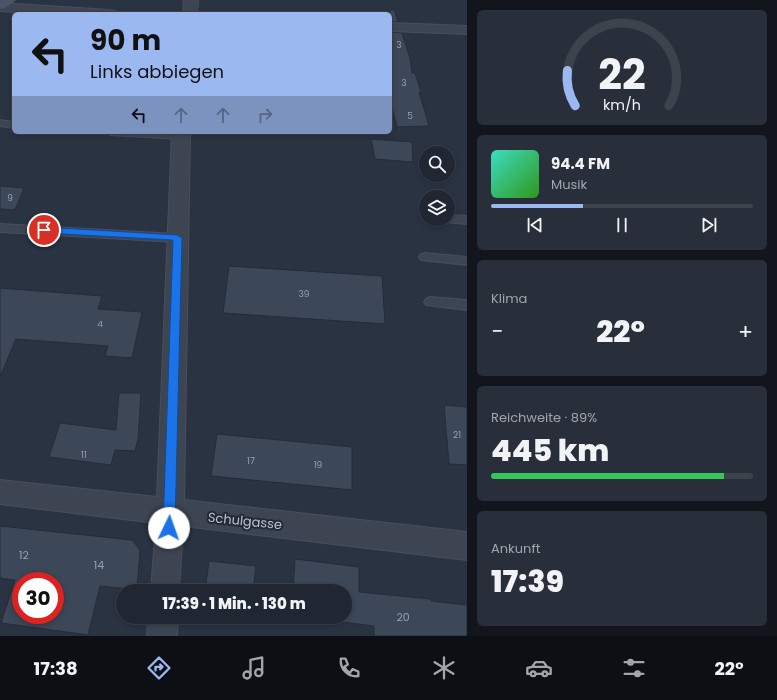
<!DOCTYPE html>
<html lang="de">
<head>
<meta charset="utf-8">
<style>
	body { margin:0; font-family:Poppins,sans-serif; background:#282e3a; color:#f1f3f6; height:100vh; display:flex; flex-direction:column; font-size:15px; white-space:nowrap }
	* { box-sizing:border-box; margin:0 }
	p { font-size:13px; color:#a2a5ac }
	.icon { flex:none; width:22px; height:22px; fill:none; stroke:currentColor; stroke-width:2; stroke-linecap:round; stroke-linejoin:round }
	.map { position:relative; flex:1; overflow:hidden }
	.drawer { display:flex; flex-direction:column; gap:10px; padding:10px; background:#12151c; width:310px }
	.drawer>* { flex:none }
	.hud { position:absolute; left:12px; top:12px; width:380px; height:122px; border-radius:6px; box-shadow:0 2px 6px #0003,0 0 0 1px #3d434d; background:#9bb8f1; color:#111; overflow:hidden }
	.tools { position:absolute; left:419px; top:146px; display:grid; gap:8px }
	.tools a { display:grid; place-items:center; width:36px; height:36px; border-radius:50%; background:#202632; box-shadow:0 2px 6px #0003,0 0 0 1px #3d434d; font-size:20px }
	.speed { position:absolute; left:12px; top:572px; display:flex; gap:8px; font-size:20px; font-weight:700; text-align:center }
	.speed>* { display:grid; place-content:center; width:52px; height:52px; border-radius:50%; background:#202632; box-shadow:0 2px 6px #0003,0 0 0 1px #3d434d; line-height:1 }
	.speed .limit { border:6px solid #d22; background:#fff; color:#111 }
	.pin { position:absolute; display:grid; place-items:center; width:34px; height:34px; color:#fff; margin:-17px; border:2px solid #fff; border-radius:50%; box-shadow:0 1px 4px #0007 }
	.me { position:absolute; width:44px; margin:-22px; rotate:3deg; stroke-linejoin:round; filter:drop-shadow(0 0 3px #0008) }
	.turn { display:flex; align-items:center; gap:14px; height:84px; padding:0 12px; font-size:18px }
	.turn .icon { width:52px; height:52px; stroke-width:2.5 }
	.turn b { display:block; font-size:28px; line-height:34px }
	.lanes { display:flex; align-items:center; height:38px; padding:0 12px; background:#0003; justify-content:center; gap:20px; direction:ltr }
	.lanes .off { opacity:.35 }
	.big { font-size:30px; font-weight:800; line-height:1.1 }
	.drawer .tile { flex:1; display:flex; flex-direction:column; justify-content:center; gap:6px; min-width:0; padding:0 14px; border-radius:6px; background:#282e3a }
	.drawer .dial { align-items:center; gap:0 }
	.dial svg { height:104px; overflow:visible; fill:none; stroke:#3d434d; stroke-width:7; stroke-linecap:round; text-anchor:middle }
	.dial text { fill:#f1f3f6; stroke:none }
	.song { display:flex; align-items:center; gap:12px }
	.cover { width:48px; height:48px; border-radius:6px; background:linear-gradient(135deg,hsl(170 70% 55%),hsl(110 70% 35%)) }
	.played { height:4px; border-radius:2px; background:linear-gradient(90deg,#9bb8f1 35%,#3d434d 35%) }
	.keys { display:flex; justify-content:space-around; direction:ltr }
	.heat { display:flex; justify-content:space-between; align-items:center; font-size:22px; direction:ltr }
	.charge { height:6px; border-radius:3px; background:linear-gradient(90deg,#34c759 89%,#3d434d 0) }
	.trip { position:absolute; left:116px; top:584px; width:236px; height:40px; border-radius:20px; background:#202632; box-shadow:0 2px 6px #0003,0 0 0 1px #3d434d; font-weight:800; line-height:40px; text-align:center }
	.dock { display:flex; height:64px; justify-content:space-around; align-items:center; background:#0d0f14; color:#a2a5ac }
	.dock .icon { width:28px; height:28px }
	.dock .current { color:#9bb8f1 }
	.dock b { font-size:18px; color:#f1f3f6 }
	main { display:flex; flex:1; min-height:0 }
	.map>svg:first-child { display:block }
	.building { fill:#3c4758; stroke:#252c3a; fill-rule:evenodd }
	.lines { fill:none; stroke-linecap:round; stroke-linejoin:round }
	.lane-casing { stroke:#484e5c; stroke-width:2 }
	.street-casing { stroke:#484e5c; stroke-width:2 }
	.secondary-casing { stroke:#484e5c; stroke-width:2 }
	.lane { fill:#3e4552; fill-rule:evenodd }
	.street { fill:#3e4552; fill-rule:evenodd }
	.secondary { fill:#4c5465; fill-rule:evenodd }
	.route { fill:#1a73e8; stroke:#114b97 }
	.labels { text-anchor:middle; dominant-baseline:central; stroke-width:4; stroke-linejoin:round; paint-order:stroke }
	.number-label { font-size:9px; fill:#99a0ad }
	.near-number-label { font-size:11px; fill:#99a0ad }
	.near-street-label { font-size:13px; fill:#bbc1cc; stroke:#222a38 }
</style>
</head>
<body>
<main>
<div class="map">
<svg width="467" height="636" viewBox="0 0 467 636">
	<rect width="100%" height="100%" fill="#2a3342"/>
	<path class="building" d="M394,9l4,13h-8v-12z
		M390,32l12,1 8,25 2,15h3l6,19h-2l10,34 -32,1 -7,-28z
		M371,139l41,3 1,20 -38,-3z
		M0,186l24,2 -9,22 -15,-1z
		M229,266l153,10 3,48 -162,-11z
		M0,288l102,8 -4,13 44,3 -10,46 -27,-2 3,-10 -92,-7 -16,38z
		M119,393h22l-3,46 -3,12 -20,-1 -4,15 -62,-8 11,-34 56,7z
		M444,405l23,2v58l-18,-1z
		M217,434l135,13v43l-141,-14z
		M0,526l132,14 8,10 -3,40 -37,-4 -12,49 -87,-12 14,-43 -15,-2zM21,581h34v34h-34z
		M295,559l64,8v25l72,7v2l36,4v31h-93v-10l-72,-9h43v-26h-52z
		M209,561l47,5 -3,25h-48z"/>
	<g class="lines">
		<defs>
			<path id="lane" d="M0,120l14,2v6l-14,-2z
				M105,132c13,0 74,-3 80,4l-5,3 -70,-4z
				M448,215l19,1v8l-23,-2 -1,-3h5z
				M0,224l177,10 4,1 1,3 -1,3 -4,1 -177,-10z
				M425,253l42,4v8l-46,-5 -2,-3 2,-3z
				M430,297l37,3v10l-41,-5 -2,-3 2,-3z"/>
			<path id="street" d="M184,0h14l-1,14h-14z
				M0,3l110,7 5,1 2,3h-75l-42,-3z
				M390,23l77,3v8l-77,-3z
				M172,132h18l-6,368 283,32v28l-284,-34 -4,65h-28l5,-68 -156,-19v-24l157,17z
				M148,617h30l-1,19h-30z"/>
			<path id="secondary" d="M0,0h15l-10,8 -5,1z"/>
		</defs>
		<use href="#lane" class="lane-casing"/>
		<use href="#street" class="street-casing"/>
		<use href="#secondary" class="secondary-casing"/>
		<use href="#lane" class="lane"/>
		<use href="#street" class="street"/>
		<use href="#secondary" class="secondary"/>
	</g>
	<path class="route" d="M44,227l133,8 5,3 -7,290 -2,4 -4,2 -4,-2 -2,-4 10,-288 -129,-7 -4,-3z"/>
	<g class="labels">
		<g class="number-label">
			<text x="399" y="45">3</text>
			<text x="404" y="83">3</text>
			<text x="410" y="116">5</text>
			<text x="10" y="198">9</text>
			<text x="304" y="294">39</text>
			<text x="100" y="324">4</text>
			<text x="457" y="435">21</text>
			<text x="84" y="455">11</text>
			<text x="251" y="461">17</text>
			<text x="318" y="465">19</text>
		</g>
		<g class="near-number-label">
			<text x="24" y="555">12</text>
			<text x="99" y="565">14</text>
			<text x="403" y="617">20</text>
		</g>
		<g class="near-street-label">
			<text transform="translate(245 521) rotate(6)">Schulgasse</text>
		</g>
	</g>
</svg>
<div class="tools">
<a><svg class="icon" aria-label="search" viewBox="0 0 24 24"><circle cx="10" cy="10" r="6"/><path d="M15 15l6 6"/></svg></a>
<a><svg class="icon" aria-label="layers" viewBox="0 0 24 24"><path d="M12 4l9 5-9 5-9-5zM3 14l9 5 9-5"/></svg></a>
</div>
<div class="speed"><div class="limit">30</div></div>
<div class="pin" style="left:44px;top:230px;background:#d93025"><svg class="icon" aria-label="arrive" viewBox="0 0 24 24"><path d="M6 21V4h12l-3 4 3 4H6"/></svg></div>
<svg class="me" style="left:169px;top:528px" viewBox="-20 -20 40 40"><circle r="19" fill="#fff"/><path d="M0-13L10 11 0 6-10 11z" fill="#1a73e8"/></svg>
<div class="trip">17:39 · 1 Min. · 130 m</div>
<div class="hud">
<div class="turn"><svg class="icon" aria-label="left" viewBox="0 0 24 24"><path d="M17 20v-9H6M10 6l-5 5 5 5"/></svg><div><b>90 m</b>Links abbiegen</div></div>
<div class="lanes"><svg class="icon" aria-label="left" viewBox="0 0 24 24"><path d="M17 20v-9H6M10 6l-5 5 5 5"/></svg><svg class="icon off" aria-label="ahead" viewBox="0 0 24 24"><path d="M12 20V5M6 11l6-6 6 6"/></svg><svg class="icon off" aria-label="ahead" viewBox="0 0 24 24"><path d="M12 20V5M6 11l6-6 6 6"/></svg><svg class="icon off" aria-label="right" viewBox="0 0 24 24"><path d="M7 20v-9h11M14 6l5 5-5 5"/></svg></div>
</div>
</div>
<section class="drawer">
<div class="tile dial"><svg viewBox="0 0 100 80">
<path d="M14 69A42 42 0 1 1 86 69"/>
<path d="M14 69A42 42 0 0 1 8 42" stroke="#9bb8f1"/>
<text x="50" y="56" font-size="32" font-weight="700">22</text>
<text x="50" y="72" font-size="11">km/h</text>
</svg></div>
<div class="tile">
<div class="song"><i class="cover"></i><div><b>94.4 FM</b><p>Musik</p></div></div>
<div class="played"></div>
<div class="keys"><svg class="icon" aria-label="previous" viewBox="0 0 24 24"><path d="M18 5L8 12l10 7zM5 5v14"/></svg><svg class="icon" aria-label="pause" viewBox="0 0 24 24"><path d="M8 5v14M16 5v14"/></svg><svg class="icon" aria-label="next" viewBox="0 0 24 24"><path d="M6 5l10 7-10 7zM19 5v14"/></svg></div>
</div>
<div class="tile"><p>Klima</p>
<div class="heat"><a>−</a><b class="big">22°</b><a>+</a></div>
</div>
<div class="tile"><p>Reichweite · 89%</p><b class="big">445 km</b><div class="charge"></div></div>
<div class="tile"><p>Ankunft</p><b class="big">17:39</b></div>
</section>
</main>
<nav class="dock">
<b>17:38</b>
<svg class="icon current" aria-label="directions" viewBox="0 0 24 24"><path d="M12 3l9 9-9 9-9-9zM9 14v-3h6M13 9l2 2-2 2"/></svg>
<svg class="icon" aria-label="music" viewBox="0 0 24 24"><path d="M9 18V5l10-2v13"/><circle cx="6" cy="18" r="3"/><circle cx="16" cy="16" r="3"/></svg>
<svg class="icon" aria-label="phone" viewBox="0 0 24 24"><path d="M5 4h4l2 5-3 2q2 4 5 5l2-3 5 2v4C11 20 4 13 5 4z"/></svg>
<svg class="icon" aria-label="climate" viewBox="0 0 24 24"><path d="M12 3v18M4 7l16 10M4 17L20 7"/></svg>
<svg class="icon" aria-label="car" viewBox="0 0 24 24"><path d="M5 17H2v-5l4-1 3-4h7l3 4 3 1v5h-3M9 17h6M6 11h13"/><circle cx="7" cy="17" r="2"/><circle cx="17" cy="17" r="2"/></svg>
<svg class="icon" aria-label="filters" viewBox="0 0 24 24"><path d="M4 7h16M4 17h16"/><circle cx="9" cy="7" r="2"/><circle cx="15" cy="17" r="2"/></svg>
<b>22°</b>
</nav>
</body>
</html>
